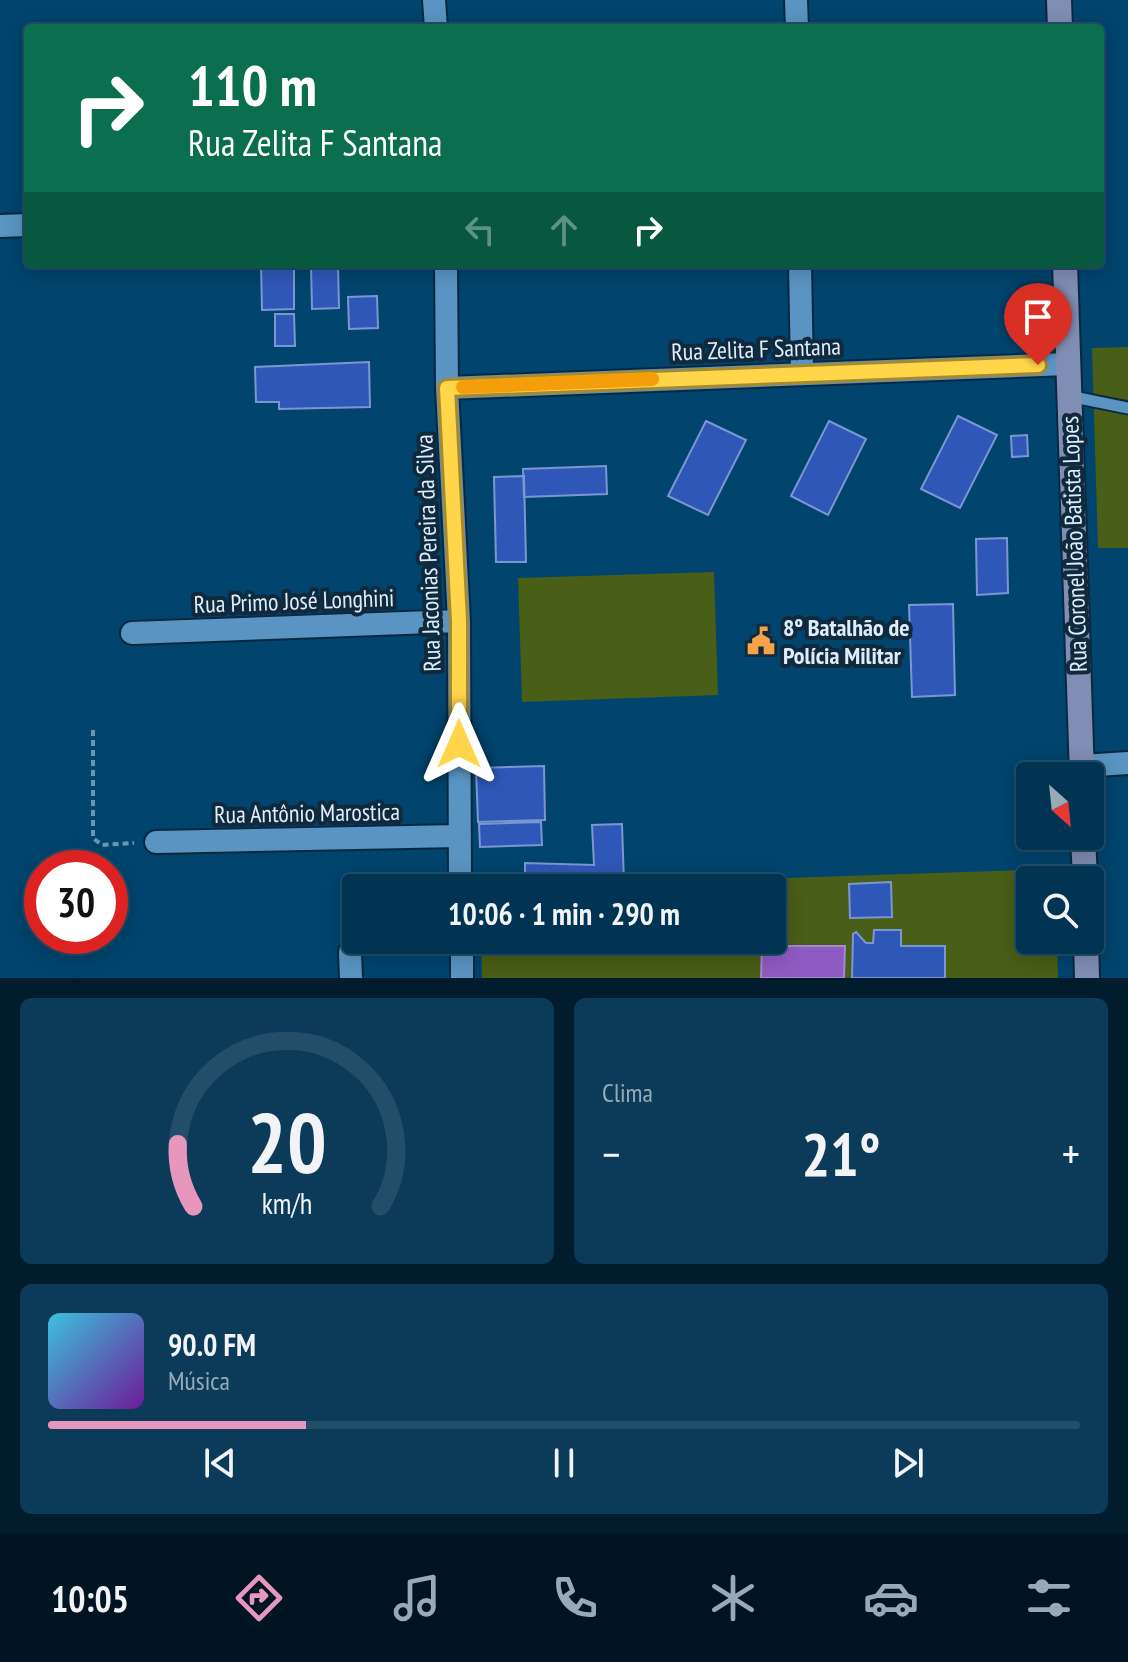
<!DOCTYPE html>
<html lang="pt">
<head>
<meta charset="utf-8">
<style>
	body { margin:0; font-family:"PT Sans Narrow",sans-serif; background:#0b3b59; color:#f1f3f6; height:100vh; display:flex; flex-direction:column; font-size:30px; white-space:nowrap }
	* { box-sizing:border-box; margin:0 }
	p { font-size:26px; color:#96aab8 }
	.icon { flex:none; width:44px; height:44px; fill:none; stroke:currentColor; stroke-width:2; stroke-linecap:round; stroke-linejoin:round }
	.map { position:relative; height:978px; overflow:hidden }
	.side { display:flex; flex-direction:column; gap:20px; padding:20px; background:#011c2d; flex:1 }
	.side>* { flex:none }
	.top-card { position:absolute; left:24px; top:24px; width:1080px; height:244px; border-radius:8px; box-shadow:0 4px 20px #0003,0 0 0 2px #234e69; background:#0b6e4f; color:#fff; overflow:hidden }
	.needle { width:52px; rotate:153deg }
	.fabs { position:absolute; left:1016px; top:762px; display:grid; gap:16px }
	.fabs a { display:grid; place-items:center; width:88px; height:88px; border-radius:8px; background:#013352; box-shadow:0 4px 20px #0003,0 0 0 2px #234e69; font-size:40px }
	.speed { position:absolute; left:24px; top:850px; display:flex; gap:16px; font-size:40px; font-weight:700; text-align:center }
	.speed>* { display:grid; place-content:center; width:104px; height:104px; border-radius:50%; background:#013352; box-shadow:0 4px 20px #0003,0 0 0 2px #234e69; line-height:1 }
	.speed .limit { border:12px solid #d22; background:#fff; color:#111 }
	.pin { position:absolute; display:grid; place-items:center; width:68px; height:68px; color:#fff; margin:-82px -34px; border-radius:50% 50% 50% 0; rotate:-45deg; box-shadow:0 0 8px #0007 }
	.pin .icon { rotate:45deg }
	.me { position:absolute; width:88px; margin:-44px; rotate:0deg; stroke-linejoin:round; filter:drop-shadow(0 0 6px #0008) }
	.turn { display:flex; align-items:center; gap:28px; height:168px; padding:0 32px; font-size:36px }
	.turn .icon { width:104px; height:104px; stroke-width:2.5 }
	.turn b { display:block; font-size:56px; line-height:68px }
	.lanes { display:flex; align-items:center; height:76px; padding:0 32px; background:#0003; justify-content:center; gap:40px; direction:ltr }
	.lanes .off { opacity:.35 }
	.big { font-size:60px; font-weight:600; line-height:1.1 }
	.side .card { flex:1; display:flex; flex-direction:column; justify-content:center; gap:12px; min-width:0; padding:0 28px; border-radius:12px; background:#0b3b59 }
	.side .dial { align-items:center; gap:0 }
	.dial svg { height:208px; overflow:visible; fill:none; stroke:#234e69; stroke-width:7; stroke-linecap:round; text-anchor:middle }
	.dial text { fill:#f1f3f6; stroke:none }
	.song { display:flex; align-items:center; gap:24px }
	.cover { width:96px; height:96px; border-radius:12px; background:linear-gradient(135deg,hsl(190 70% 55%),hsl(280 70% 35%)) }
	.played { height:8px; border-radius:4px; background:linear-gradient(90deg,#e797bd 25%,#234e69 25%) }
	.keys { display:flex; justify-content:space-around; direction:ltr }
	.heat { display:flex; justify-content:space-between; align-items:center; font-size:44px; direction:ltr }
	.side .tiles { flex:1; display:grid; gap:20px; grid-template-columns:1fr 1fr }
	.card:last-child { grid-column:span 2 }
	.trip { position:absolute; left:342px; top:874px; width:444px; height:80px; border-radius:8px; background:#013352; box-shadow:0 4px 20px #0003,0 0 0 2px #234e69; font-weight:600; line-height:80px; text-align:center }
	.tab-bar { display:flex; height:128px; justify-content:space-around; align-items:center; background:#001421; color:#96aab8 }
	.tab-bar .icon { width:56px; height:56px }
	.tab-bar .current { color:#e797bd }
	.tab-bar b { font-size:36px; color:#f1f3f6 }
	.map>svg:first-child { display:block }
	.green { fill:#495e16 }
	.water { fill:#8e5bc2; stroke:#a587d4; stroke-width:2 }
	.building { fill:#2f57b7; stroke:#7b97d1; stroke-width:2 }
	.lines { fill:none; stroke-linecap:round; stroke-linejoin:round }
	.lane-casing { stroke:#0a2940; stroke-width:15 }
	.street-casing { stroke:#0a2940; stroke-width:26 }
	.secondary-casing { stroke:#0a2940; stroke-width:28 }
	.path { stroke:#6b96b3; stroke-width:4; stroke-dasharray:6 4; stroke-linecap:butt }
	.lane { stroke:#5a94c2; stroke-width:11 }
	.street { stroke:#5a94c2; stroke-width:22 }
	.secondary { stroke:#808db4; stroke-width:24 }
	.route-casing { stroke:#a68a30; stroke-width:20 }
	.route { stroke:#ffd54a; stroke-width:14 }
	.slow { stroke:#f59e0b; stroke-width:14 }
	.labels { text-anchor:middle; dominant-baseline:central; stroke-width:8; stroke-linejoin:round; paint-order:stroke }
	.street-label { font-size:24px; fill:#dceefd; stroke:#11293c }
	.poi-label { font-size:24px; font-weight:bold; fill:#dceefd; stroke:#11293c; text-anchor:start }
</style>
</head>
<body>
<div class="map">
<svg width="1128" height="978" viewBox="0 0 1128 978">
	<rect width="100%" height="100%" fill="#01446d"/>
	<path class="green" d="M1128,347v201h-30l-6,-200z
		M714,572l4,123 -196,7 -4,-124z
		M1055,869v11h-25v60h27l1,38h-576l-1,-38h291v-52h-292z"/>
	<path class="water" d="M762,946h83l-1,32h-83z"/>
	<path class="building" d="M261,264h33v45l-32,1z
		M311,264h27l1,44 -27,1z
		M377,296l1,32 -29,1 -1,-32z
		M275,314h19l1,32h-20z
		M369,362l1,45 -91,2v-7h-23l-1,-35z
		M958,416l39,19 -37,73 -39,-19z
		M706,421l40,19 -38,75 -40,-19z
		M829,421l37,18 -38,76 -37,-19z
		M1027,435l1,21 -16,1 -1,-21z
		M606,466l1,28 -83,3 -1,-28z
		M524,476l2,86h-30l-2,-85z
		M1007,538l1,55 -31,2 -1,-56z
		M953,604l2,91 -43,2 -3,-92z
		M544,766l1,54 -67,2 -2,-54z
		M541,822l1,23 -62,2 -1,-23z
		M622,824l2,59 -99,3v-23l69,2 -2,-40z
		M678,882v6h-94l-1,-3z
		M891,882l1,35 -42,1 -1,-34z
		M874,930h27v16h44v32h-93l1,-44 3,-2 10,11h7z"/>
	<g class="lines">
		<defs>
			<path id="lane" d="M1069,396l59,12"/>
			<path id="street" d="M434,0l2,28
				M796,0l1,28
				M0,226l28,-1
				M446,264l1,124 12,233 1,267
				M800,264l2,109
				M447,388l620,-24
				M132,633l327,-12
				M1082,766l46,-3
				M156,842l303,-6
				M462,940v38
				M350,952l1,26"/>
			<path id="secondary" d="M1059,0l1,28
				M1065,264l17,512
				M1083,836l2,44
				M1086,940l1,38"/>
		</defs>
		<use href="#lane" class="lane-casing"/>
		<use href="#street" class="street-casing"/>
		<use href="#secondary" class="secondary-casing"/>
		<path class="path" d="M93,730v108l9,7 32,-2"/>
		<use href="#lane" class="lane"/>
		<use href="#street" class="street"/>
		<use href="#secondary" class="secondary"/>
	</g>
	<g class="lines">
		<defs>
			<path id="route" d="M459,744v-123l-12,-233 591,-23"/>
		</defs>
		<use href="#route" class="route-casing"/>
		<use href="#route" class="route"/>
		<path class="slow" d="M463,387l189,-8"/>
	</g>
	<defs>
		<symbol id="civic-bare" viewBox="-9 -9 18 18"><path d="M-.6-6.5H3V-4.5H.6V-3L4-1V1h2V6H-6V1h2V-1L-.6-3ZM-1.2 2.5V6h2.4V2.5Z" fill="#f6a248" stroke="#11293c" stroke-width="2.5" paint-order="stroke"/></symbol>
	</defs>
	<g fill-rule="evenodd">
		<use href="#civic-bare" x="741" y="621" width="40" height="40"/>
	</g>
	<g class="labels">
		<g class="street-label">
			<text transform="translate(756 349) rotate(-2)">Rua Zelita F Santana</text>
			<text transform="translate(1074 544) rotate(-92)">Rua Coronel João Batista Lopes</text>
			<text transform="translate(428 553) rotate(-92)">Rua Jaconias Pereira da Silva</text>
			<text transform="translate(294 601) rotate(-2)">Rua Primo José Longhini</text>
			<text transform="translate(307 813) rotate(-1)">Rua Antônio Marostica</text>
		</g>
		<g class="poi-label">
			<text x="783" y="627">8º Batalhão de<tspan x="783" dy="28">Polícia Militar</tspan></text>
		</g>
	</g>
</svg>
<div class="fabs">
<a><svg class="needle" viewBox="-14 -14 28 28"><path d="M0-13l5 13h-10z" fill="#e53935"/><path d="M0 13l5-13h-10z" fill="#96aab8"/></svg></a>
<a><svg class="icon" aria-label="search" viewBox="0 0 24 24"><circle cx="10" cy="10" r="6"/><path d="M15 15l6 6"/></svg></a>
</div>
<div class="speed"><div class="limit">30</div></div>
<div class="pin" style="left:1038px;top:365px;background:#d93025"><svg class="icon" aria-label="arrive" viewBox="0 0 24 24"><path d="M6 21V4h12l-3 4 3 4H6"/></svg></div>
<svg class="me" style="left:459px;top:744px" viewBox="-20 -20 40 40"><path d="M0-17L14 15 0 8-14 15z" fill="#ffd54a" stroke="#fff" stroke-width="4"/></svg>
<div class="trip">10:06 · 1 min · 290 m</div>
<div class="top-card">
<div class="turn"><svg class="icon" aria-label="right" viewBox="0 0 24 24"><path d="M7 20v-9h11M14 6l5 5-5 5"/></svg><div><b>110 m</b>Rua Zelita F Santana</div></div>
<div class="lanes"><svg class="icon off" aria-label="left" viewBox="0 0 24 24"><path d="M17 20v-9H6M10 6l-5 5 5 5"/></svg><svg class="icon off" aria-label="ahead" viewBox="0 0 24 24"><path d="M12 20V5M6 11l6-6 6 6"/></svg><svg class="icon" aria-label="right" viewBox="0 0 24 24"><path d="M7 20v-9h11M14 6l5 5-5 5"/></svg></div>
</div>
</div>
<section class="side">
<div class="tiles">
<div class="card dial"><svg viewBox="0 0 100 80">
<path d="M14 69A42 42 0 1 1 86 69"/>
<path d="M14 69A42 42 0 0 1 8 45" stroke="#e797bd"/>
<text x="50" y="56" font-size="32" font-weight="700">20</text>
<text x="50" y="72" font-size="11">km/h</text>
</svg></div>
<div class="card"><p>Clima</p>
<div class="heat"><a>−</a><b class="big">21°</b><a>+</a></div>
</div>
<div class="card">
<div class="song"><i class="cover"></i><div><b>90.0 FM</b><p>Música</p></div></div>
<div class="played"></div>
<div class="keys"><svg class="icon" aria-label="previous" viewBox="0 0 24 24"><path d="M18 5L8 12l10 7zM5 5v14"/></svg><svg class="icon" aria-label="pause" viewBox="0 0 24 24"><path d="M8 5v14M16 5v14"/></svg><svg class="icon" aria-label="next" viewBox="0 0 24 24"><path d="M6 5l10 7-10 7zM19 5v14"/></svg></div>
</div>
</div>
</section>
<nav class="tab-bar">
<b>10:05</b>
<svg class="icon current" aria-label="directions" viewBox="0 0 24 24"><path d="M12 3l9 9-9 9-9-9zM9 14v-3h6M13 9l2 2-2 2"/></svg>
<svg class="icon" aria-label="music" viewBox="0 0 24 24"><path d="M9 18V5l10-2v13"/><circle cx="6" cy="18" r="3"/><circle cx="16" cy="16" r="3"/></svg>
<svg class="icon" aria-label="phone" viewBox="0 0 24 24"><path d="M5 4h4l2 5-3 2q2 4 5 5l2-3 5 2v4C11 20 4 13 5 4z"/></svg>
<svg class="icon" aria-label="climate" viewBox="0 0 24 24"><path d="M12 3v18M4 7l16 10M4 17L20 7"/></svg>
<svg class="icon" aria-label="car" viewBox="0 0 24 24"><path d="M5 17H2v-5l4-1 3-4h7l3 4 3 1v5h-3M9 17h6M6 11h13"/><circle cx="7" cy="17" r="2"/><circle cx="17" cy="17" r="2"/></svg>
<svg class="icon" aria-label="filters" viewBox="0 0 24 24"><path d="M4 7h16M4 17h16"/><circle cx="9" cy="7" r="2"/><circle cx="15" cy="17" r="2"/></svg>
</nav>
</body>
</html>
